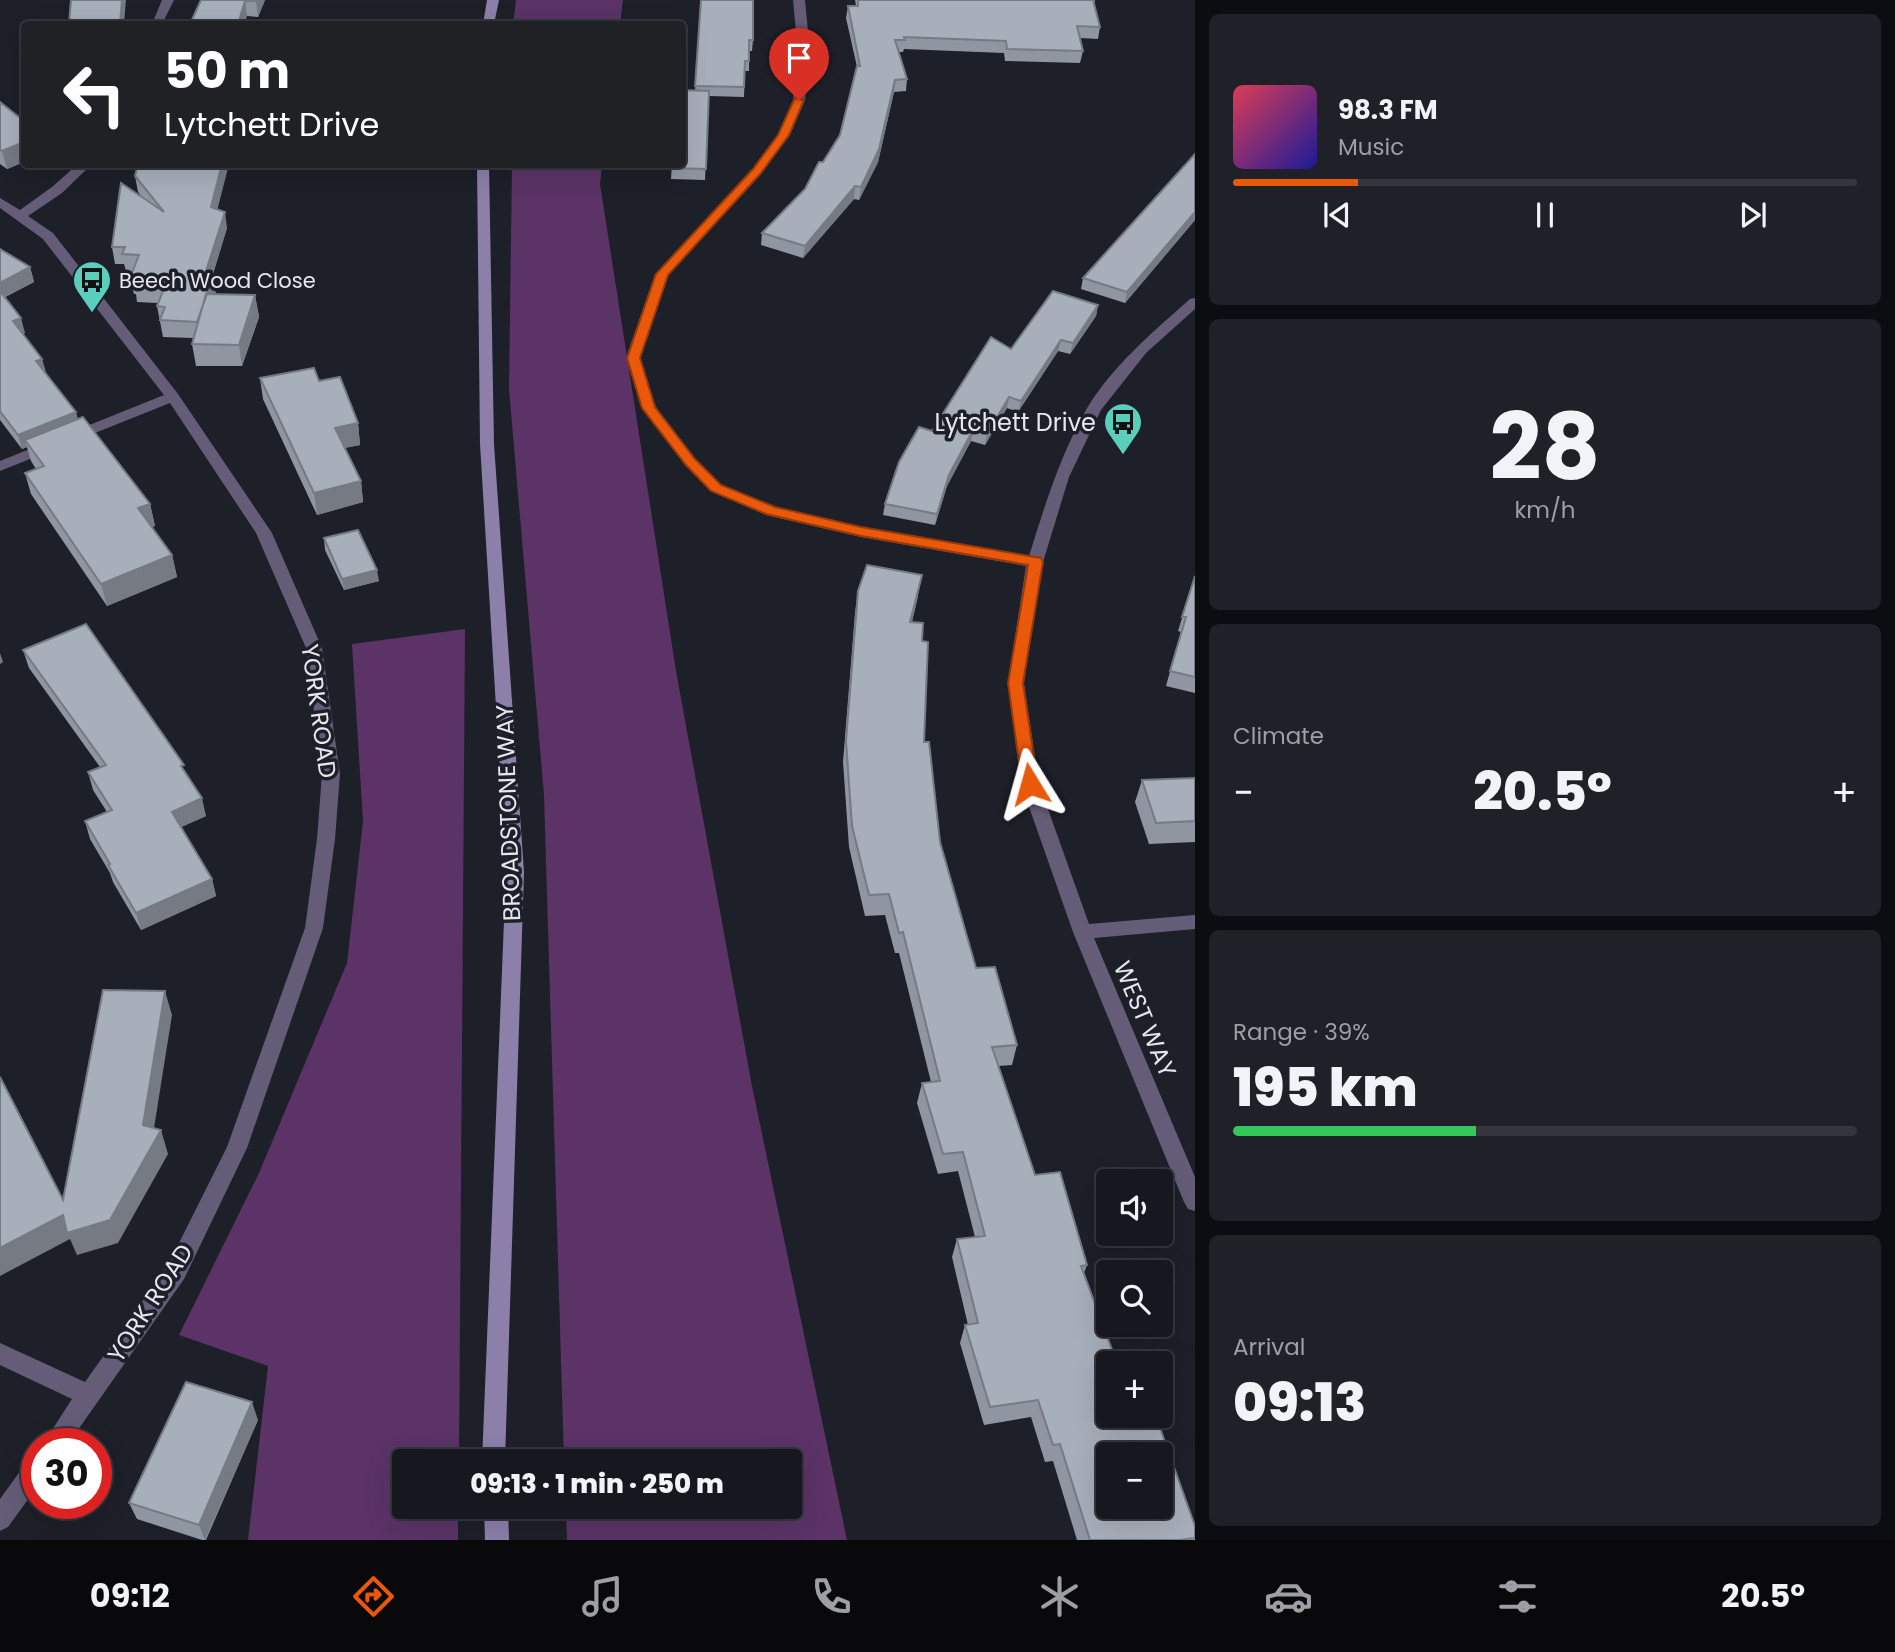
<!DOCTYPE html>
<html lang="en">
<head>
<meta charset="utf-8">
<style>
	body { margin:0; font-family:Poppins,sans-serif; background:#1f2028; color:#f1f3f6; height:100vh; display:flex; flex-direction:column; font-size:26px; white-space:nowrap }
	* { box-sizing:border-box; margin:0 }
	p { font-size:23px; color:#9e9fa4 }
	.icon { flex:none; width:38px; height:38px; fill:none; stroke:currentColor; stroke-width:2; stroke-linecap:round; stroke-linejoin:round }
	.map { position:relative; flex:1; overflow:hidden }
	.sheet { display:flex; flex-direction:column; gap:14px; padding:14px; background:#0c0d11; width:700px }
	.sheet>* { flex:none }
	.guide { position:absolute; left:21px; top:21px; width:665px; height:147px; border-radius:7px; box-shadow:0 7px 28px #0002,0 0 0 2px #35363d; background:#202124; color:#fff; overflow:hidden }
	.tools { position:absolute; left:1096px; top:1169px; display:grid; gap:14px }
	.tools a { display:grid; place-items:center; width:77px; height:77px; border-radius:7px; background:#16171f; box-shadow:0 7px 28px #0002,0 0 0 2px #35363d; font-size:35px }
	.speed { position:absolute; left:21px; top:1428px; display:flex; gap:14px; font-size:35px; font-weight:700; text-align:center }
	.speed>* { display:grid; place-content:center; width:91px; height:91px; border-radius:50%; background:#16171f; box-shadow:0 7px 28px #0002,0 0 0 2px #35363d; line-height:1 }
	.speed .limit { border:10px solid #d22; background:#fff; color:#111 }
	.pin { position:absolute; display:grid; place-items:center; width:60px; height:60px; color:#fff; margin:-72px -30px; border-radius:50% 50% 50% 0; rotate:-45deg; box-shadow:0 0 7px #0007 }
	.pin .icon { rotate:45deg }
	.me { position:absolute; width:77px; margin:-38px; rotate:352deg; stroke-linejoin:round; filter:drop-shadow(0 0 5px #0008) }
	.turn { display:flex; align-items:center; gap:24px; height:147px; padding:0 28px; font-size:32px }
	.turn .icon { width:91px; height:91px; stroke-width:2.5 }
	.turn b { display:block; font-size:49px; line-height:60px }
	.big { font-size:52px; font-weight:800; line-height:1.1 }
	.sheet .tile { flex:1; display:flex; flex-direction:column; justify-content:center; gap:10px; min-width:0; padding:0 24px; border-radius:10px; background:#1f2028 }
	.sheet .dial { align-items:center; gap:0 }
	.dial b { font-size:91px; line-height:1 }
	.song { display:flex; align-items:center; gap:21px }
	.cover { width:84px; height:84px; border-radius:10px; background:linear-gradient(135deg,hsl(350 70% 55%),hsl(240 70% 35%)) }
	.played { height:7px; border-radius:4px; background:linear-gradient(90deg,#ea580c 20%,#35363d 20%) }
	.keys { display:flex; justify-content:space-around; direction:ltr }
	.heat { display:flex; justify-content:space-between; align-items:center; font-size:38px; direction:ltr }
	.charge { height:10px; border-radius:5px; background:linear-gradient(90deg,#34c759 39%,#35363d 0) }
	.trip { position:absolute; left:392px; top:1449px; width:410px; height:70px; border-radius:7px; background:#16171f; box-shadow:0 7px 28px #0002,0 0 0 2px #35363d; font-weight:800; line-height:70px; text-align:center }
	.dock { display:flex; height:112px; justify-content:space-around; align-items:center; background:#09090c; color:#9e9fa4 }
	.dock .icon { width:49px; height:49px }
	.dock .selected { color:#ea580c }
	.dock b { font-size:32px; color:#f1f3f6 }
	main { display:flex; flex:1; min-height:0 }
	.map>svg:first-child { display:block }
	.forest { fill:#5b3367 }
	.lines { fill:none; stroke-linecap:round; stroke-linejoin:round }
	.street { fill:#655d77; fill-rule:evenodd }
	.secondary { fill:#8c7faa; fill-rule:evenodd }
	.wall { fill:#9096a1 }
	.shaded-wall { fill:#757a83 }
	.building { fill:#a7afbb; stroke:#757a83; stroke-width:2; fill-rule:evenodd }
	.route { fill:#ea580c; stroke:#983908; stroke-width:2 }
	.labels { text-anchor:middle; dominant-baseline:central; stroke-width:7; stroke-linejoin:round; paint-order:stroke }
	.far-poi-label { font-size:21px; fill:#e6e7ee; stroke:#1d1f29; text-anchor:start }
	.poi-label { font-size:24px; fill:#e6e7ee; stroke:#1d1f29; text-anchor:end }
	.street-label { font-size:24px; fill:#e6e7ee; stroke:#1d1f29 }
</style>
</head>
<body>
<main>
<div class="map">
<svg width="1195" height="1540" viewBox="0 0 1195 1540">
	<rect width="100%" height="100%" fill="#1d1f29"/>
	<path class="forest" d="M516,0h107l-3,24h-107z
		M512,165h90l-2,19 76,487 76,415 95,454h-280l-1,-33h223v-46h-225l-20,-666 -35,-406z
		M465,629l-6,832h-55v46h54v33h-210l20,-174 -89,-31 80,-162 88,-210 16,-142 -11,-177z"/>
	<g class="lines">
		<path class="street" d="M162,0h12l-12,24h-10z
			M793,0h12l5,53 -5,47 -15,35 -29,39 -93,101 -28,83 16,49 39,52 26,26 54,22 86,20 168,29c16,-51 31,-100 57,-146 25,-43 68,-79 104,-111l5,-1v11l-49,44 -45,57 -32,67 -26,85 -19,121 15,101 50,140 106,-9v14l-101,9 101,239v34l-7,-2 -4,-7 -111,-270 -52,-148 -13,-101 18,-117 -165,-29 -95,-22 -55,-24 -26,-26 -43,-57 -16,-50 29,-84 98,-106 25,-34 15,-34 5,-47z
			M78,164h14l-30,29 -34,23 25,17 125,161 94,139 50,115 18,126 -5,65 -12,89 -76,220 -63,131 -116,165h-25l29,-45 -72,-34v-22l85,39 83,-117 59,-118 78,-219 12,-89 5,-65 -16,-126 -50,-115 -86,-130 -170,68v-10l164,-66 -121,-156 -43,-31v-10l20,12 32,-23z
			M37,1456v31l-29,40 -8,4v-32l29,-40z"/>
		<path class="secondary" d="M487,0h12l-5,24h-11z
			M477,164h12l5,280 30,428 -19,589h-23l24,-589 -26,-428z
			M484,1507h24l1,33h-24z"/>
	</g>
	<path class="wall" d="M201,0h64l-7,17 -11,-1z
		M701,0l52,40 -1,11h-3v20h-4l-1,26 -35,-1 -4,84 -34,-1 1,-15 23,-74z
		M855,0h240l-1,5 6,22 -2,12 -18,-1 3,13 -3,12 -75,-2 -1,-8 -100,-4 -1,3h-4l8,27 -1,12 -12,1 -16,70 -19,38 -5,-1 -51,59 -42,-13 1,-12 43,-44 18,-27 17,-27 17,-68 -11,-49 2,-12h8z
		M0,102l24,19v41l-17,7 -7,-5z
		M1195,154v66l-70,83 -44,-14 2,-11z
		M135,176l82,33 10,19 -14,46h1l2,17 -1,3 40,1 4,22 -17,49h-46l-4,-22 1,-6 -30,-1 -6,-31 1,-3 -21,-1 -1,-8h-2l-4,-16 3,-7h-7l-2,-7h-9l-3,-17 30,-50 -4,-5z
		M0,249l30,18 4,15 -29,15 20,36 -2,1 19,25 4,14 32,46 72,85 5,22 -3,1 20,28 5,22 -70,29 -76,-112 -6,-21 11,-4 -5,-8 -4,-14 -5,2 -22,-29z
		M1098,305l-2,11 -26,38 -12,-3 -40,61 -11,-4 -22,37 -14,-4 -24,45 -12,39 -52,-10 2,-11 47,-73 79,-82z
		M260,378l59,3 39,42 2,22 -15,3 16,33 2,21 -46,13 -54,-116z
		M324,538l55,43 -35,9 -19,-40z
		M1195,576v117l-29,-7 15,-54 -3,-1z
		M858,591l60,5 -6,26 10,19 2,101 16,100 36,126 41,77 -5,20 -13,1 36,109 52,90 -3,8 57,155 54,98v14h-118l-24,-79 -8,1 -14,-45 -47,8 -24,-82 5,-18h3l-16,-68 5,-18 18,-2 -17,-66 -20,3 -21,-71 5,-20 9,-1 -32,-129h-4l-10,-38 -20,1 -16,-69 -6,-85 12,-149z
		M23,650l163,124 20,42 -25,11 31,52 4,17 -75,34 -28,-48 -3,-9 -20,-34 -5,-18 22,-9 -14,-22 -5,-18 12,-5 -71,-99z
		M1195,778v64l-46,2 -14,-42 7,-22z
		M258,1420l-52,120h-4l-65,-21 -8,-16z"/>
	<path class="shaded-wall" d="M122,0h4l-2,24h-4z
		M257,0h8l-7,17 -2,-16z
		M245,1l2,15 -2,8h-7z
		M895,80l-1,12 -16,70 -19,38 2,-13z
		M24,142v20l-17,7 -5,-18z
		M222,164h7l-15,59 -3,-16z
		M855,186l-1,13 -51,59 2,-12z
		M225,212l2,16 -19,62 -3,-16z
		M1195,212v8l-70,83 2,-11z
		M30,267l4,15 -34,18v-17z
		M214,274l2,17 -16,48 -3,-17z
		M255,295l4,22 -17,49 -3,-21z
		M1098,305l-2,11 -26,38 3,-11z
		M21,318l4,15 -8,3 -4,-15z
		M1061,340l-3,11 -40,61 3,-11z
		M42,359l4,14 -10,-12z
		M1009,397l-2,11 -22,37 2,-11z
		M76,412l4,14 -55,14 2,7 -5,2 -4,-14z
		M358,423l2,22 -22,4 -3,-21z
		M973,430l-2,11 -24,45 -12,39 2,-11 12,-39z
		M361,481l2,21 -46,13 -3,-22z
		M150,504l5,22 -12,4 -5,-22z
		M172,555l5,22 -70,29 -6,-22z
		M377,570l2,11 -35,9 -2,-11z
		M922,575l-4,21 -11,47 3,-21z
		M0,653l3,9 -3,2z
		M202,798l4,18 -29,13 -5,-17z
		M212,879l4,17 -75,34 -5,-17z
		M165,991l7,24 -21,132 10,-17 7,24 -50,89 -41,12 -7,-16 -70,37v-28l63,-33 80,-90z
		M252,1402l6,18 -53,120 -6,-15z"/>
	<path class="building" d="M71,0h51l-2,24h-51z
		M201,0h56l-1,1h-11l-7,23h-48z
		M701,0h52v40h-4v21h-4l-1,26 -49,-1z
		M858,0h235l7,27 -23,-1 6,25 -76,-2 -1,-8 -102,-4 1,3h-10l12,39 -12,1 -16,69 -18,38 -6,-1 -50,60 -43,-13 43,-44 14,-27h4l17,-27 17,-69h3l-12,-60h10z
		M682,90l27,1 -3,78 -35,-1 1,-4h10z
		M0,102l24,19v21l-22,9 -2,-2z
		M1195,154v58l-68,80 -44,-14z
		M138,164h84l-11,43 14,5 -20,62h9l-17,48 -37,-2 5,-13 -8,-1 8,-20 -31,-1 3,-7h-7l9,-23 -17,-1 3,-7h-13l9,-64 43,29 -29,-36z
		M0,249l30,18 -30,16z
		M0,291l21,27 -8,3 29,38 -6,2 40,51 -58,23 -18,-24z
		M1053,291l45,14 -25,38 -12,-3 -40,61 -12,-4 -22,37 -14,-4 -24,45 -12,39 -52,-10 14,-42 20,-35 13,4 59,-94 20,12z
		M206,294l49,1 -16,50 -47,-1z
		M314,368l5,13 21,-4 18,46 -23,5 26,53 -47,12 -54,-115z
		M83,417l67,87 -12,4 34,47 -71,29 -76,-111 19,-7 -19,-26z
		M358,530l19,40 -35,9 -18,-41z
		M867,565l55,10 -12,47 13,1 -1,18 6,1 -4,100h5l11,100 36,126 19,-1 22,78 -25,2 43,128 25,-3 27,93 -6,1 36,97h-9v53h29l4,12 18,-3 36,101v12l-15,2h-90l-30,-96 -7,1 -15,-45 -48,7 -25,-82 13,-2 -21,-84 28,-3 -22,-84 -20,2 -21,-71 18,-2 -37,-149 -4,1 -10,-39 -20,1 -17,-69 -6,-85 12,-150zM1108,1454h52v53h-52z
		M1195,576v101l-25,-6 16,-54h-4z
		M86,624l98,141 -3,1 21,32 -30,14 40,67 -76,34 -28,-48 2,-1 -25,-43 27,-11 -24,-38 18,-7 -83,-115z
		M1195,778v43l-39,2 -14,-43z
		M103,990l62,1 -22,134 18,5 -51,90 -43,13 -4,-18 -63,33v-171l63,123z
		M186,1382l66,20 -53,123 -70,-22z"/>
	<path class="route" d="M795,98l9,2 -15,35 -28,38 -93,102 -28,83 15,49 40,52 26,26 54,22 86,20 180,31 2,4 -20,121 15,101 -3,4h-11l-2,-4 -14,-101 20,-118 -167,-29 -95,-22 -55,-23 -25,-26 -44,-57 -15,-50 29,-84 97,-105 25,-34z"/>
	<defs>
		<symbol id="bus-pin" viewBox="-11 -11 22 30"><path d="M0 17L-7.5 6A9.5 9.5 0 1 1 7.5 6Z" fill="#5acebc" stroke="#1d1f29"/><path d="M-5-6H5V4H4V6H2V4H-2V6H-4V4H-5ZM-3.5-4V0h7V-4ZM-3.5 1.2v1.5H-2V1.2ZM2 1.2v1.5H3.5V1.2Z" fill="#111"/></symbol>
	</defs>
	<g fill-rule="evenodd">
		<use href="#bus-pin" x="70" y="258" width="44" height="60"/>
		<use href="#bus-pin" x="1101" y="400" width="44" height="60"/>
	</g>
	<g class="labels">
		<g class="far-poi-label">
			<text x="119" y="280">Beech Wood Close</text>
		</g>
		<g class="poi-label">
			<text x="1096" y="422">Lytchett Drive</text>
		</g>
		<g class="street-label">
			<text transform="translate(319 711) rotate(82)">YORK ROAD</text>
			<text transform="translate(508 813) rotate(-92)">BROADSTONE WAY</text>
			<text transform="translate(1145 1019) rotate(67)">WEST WAY</text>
			<text transform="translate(150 1303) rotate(-57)">YORK ROAD</text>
		</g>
	</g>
</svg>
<div class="tools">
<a><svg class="icon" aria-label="sound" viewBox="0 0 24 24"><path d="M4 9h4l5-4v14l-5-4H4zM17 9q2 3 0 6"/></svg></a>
<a><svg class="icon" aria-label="search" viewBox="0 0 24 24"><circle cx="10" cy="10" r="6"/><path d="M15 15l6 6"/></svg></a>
<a>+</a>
<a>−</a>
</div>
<div class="speed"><div class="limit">30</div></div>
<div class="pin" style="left:799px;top:100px;background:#d93025"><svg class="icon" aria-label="arrive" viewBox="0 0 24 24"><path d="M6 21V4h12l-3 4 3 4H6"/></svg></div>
<svg class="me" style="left:1030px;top:784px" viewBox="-20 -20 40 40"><path d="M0-17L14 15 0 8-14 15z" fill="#ea580c" stroke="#fff" stroke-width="4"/></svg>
<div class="trip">09:13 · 1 min · 250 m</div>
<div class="guide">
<div class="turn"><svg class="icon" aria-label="left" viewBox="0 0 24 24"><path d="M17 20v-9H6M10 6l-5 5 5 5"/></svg><div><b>50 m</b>Lytchett Drive</div></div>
</div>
</div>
<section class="sheet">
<div class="tile">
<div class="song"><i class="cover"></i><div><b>98.3 FM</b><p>Music</p></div></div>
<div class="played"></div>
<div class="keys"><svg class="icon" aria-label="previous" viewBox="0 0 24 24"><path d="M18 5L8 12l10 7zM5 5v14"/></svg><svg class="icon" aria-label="pause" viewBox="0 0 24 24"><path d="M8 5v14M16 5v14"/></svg><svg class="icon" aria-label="next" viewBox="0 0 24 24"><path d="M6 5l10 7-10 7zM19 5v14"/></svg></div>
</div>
<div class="tile dial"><b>28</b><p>km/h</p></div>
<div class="tile"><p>Climate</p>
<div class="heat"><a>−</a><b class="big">20.5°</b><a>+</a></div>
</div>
<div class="tile"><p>Range · 39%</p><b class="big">195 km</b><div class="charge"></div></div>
<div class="tile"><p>Arrival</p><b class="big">09:13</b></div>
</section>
</main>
<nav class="dock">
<b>09:12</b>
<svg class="icon selected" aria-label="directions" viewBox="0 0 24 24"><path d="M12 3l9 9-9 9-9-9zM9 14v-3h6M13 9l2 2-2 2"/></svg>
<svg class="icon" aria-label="music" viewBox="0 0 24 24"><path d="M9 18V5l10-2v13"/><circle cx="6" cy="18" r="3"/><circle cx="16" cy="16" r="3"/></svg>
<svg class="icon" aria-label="phone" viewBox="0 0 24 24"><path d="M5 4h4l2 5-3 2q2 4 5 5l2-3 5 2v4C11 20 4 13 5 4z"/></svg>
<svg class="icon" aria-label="climate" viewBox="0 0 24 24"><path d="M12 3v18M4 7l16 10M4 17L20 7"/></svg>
<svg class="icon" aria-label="car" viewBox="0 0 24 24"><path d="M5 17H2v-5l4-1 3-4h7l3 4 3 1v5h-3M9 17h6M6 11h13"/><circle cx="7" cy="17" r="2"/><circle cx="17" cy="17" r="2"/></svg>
<svg class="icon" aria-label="filters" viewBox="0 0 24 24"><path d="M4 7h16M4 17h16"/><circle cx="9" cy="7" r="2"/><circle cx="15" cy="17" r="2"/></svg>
<b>20.5°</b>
</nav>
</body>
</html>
